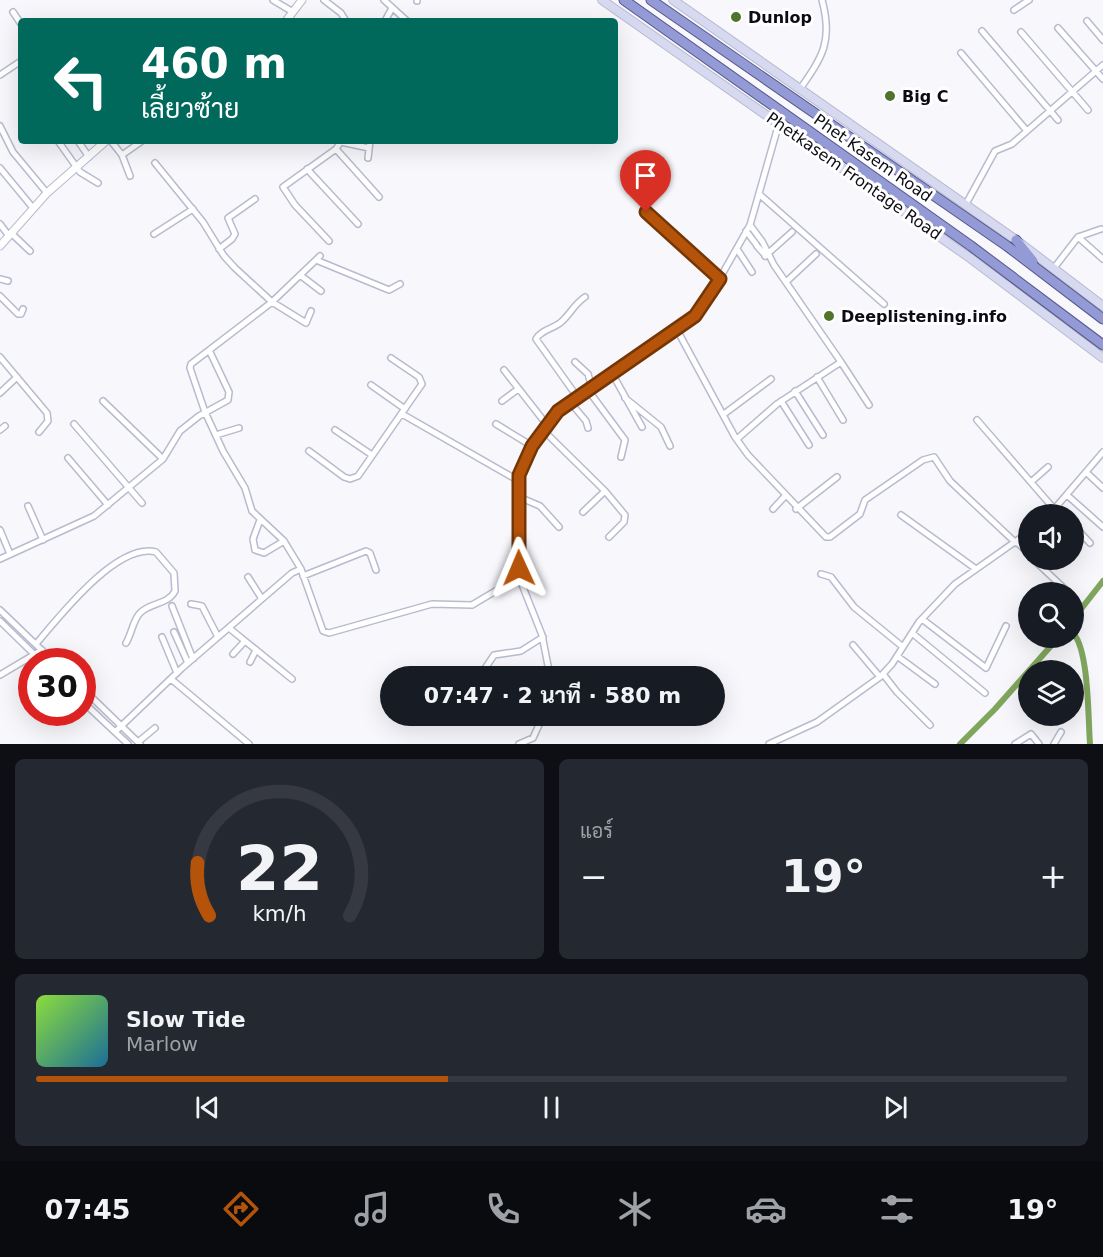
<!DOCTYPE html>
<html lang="th">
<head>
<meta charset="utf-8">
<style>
	body { margin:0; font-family:"DejaVu Sans",Sarabun,sans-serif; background:#242831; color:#f1f3f6; height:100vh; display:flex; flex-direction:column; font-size:22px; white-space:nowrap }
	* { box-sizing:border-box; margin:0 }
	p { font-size:20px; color:#9ea1a6 }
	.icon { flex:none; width:33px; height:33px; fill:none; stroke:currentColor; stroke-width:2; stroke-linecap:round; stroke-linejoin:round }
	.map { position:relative; height:744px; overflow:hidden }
	.side { display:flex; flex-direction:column; gap:15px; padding:15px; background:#0d0f14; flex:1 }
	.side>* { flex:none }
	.guide { position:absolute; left:18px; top:18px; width:600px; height:126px; border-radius:6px; box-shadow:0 6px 24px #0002; background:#00695c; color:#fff; overflow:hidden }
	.fabs { position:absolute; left:1018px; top:504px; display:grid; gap:12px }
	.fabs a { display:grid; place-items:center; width:66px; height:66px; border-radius:50%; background:#171b24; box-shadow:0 6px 24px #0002; font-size:30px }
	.speed { position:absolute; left:18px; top:648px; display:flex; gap:12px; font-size:30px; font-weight:700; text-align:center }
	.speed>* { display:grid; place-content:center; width:78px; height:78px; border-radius:50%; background:#171b24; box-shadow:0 6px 24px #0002; line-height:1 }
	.speed .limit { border:9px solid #d22; background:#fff; color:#111 }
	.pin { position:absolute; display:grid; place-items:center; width:51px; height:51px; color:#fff; margin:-62px -26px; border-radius:50% 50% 50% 0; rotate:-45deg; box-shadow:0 0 6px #0007 }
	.pin .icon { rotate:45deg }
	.me { position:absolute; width:66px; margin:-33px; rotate:359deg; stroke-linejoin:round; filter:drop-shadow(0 0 4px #0008) }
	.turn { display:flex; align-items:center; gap:21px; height:126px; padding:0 24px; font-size:27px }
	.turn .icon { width:78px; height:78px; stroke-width:2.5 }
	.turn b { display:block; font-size:42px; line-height:51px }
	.big { font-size:45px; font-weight:700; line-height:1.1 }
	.side .widget { flex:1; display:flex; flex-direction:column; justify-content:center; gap:9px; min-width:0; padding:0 21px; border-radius:9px; background:#242831 }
	.side .dial { align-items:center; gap:0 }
	.dial svg { height:156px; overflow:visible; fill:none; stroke:#363941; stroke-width:7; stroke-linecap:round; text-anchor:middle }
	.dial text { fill:#f1f3f6; stroke:none }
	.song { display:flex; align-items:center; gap:18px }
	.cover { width:72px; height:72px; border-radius:9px; background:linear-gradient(135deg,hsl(90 70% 55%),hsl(200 70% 35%)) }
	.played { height:6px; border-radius:3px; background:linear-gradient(90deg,#b45309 40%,#363941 40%) }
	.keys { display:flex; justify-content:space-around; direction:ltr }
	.heat { display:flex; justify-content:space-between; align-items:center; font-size:33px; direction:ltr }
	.side .tiles { flex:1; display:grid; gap:15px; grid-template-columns:1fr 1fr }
	.widget:last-child { grid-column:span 2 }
	.trip { position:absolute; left:380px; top:666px; width:345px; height:60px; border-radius:30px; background:#171b24; box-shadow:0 6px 24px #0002; font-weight:700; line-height:60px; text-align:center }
	.tabs { display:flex; height:96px; justify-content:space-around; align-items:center; background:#090b0e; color:#9ea1a6 }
	.tabs .icon { width:42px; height:42px }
	.tabs .current { color:#b45309 }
	.tabs b { font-size:27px; color:#f1f3f6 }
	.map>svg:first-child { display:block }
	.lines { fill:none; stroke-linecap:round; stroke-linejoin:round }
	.canal { stroke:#80a65e; stroke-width:6 }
	.minor-casing { stroke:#b8bbd0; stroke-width:8 }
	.tertiary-casing { stroke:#b8bbd0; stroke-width:9 }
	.secondary-casing { stroke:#b8bbd0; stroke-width:10 }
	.trunk-casing { stroke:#54588c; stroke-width:11 }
	.minor { stroke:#fff; stroke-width:5 }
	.tertiary { stroke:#fff; stroke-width:7 }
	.secondary { stroke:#d7d9f0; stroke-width:8 }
	.trunk { stroke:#949ad6; stroke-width:9 }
	.route-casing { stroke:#753606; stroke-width:15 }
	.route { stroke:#b45309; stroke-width:10 }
	.poi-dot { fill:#50742c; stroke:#fff; stroke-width:2 }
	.labels { text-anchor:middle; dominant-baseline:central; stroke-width:6; stroke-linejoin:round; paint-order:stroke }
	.poi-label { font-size:16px; font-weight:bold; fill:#0c0d14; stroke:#fff; text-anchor:start }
	.street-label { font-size:16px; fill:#0c0d14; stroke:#fff }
</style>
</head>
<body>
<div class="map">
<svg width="1103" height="744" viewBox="0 0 1103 744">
	<rect width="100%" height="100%" fill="#f7f7fc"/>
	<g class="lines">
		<path class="canal" d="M1074,618l29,-37
			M1074,634c15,19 14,84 16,110
			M960,744l35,-35 63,-71"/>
		<defs>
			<path id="minor" d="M273,0l20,12
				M324,0l17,13 5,8
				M384,0l23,21
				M417,0v1
				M1014,10l15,-10
				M13,12l8,12
				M385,21l7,-13
				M1087,21l16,19
				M1058,28l45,51
				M982,31l76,89
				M1021,32l67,78
				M961,53l66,78
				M0,75l21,-14
				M800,89c23,-33 33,-48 22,-89
				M0,126l13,26 34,41
				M58,141l22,31 18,11
				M78,141l11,16
				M111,141l11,14 8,21
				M341,142l28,6
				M336,149l43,48
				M122,155l20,-14
				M368,158l2,-17
				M155,163l48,59 21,34 11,12 37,34 34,21 5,-12
				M0,168l33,40
				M307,169l51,55
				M759,194l125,110
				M966,204l29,-53 17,-7 91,-79
				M647,212l73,67
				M0,224l9,12
				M750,225l11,15
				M746,231l10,13
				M11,233l19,18
				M154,234l39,-25
				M1078,237l25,22
				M329,241l-34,-36 -12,-18 53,-38 5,-8
				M757,246l9,10
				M219,249l13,-10 3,-5 -7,-16 27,-19
				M737,249l15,23
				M765,256l27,-24
				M316,260l73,30 11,-6
				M1054,268l24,-31 23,-8
				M300,275l21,16
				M0,279l8,2
				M786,282l30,-28
				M0,296l18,18h3l2,-5
				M676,328l59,109 13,18 78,82h4l30,-23 5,-14 58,-40 11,-3 16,24 66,62
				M0,357l47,56 1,8 -9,11
				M575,362l13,12 4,14
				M841,362l28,43
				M504,370l43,55
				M613,375l29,52
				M817,377l26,43
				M371,385l34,24
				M588,390l37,50 -4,17
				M795,391l28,44
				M0,393l17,-16
				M578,398l-42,-59c5,-9 16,-10 24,-16 10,-8 14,-19 25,-26
				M625,398l36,29 9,19
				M103,401l60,58
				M502,401l16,-12
				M781,401l28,44
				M570,402l16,19 2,7
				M402,414l117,67
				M724,414l47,-35
				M977,420l78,90
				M74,424l68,79
				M496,424l36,22
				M0,430l5,-4
				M335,430l37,25
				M543,430l62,61 20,24 -1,7 -15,15
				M216,435l23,-7
				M737,439l40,-35 64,-42 -67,-97 -12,-24
				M309,451l35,26 6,2 8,-3 64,-92 -3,-7 -28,-19
				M68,458l40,47
				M1087,473l16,15
				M1031,482l17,-15
				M1068,496l35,31
				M519,497l21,9 19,21
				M28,506l15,34
				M773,509l13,-14
				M796,509l41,-32
				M583,512l22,-21
				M1050,514l53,-62
				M901,515l75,54
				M260,520l-7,19 2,11 9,3 20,-12
				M1074,526l16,17
				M0,530l10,24
				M1017,542l12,12
				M0,559l94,-43 69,-57 17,-28 19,-15 29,-16 1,-8 -19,-40
				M1034,560l34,32
				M301,569l-17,-28 -32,-30 -7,-23 -22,-37 -18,-39 -15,-44 1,-4 81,-62 48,-46
				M821,574l10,3 23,30 49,40
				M303,576l63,-25 4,2 6,17
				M248,577l14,22
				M191,604l11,2 16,31
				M172,606l21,53
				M0,610l54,52
				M922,619l64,49 20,-42
				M0,621l42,41
				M229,628l63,51
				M174,632l14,31
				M912,633l73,60
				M162,637l15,36
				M36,644c23,-27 81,-102 120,-92l18,21 1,18c-7,14 -24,11 -35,22 -7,7 -8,20 -14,30
				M853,645l27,32
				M233,654l12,-13
				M897,656l38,28
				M250,662l6,-12
				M550,671l9,5
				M883,674l14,18 33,33
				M0,675l42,-25
				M480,676l14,-21 27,-4 22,-14
				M550,676l-8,-41 -23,-58 2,-111 11,-20 26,-35 129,-89 16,-14 47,-83 29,-102
				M171,679l78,65
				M82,688l58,56
				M82,701l33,31 67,-64 110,-95 9,-4 22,62 6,2 103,-29 40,1 47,-28
				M115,732l13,12
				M138,742l17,-14
				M519,744l14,-6 10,-22
				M769,744l48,-22 63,-45 12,-13 27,-42 36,-38 74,-52
				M1015,744l16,-10 8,10
				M1054,744l7,-12"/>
			<path id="tertiary" d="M286,21l16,-21
				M0,246l47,-53 59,-52"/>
			<path id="secondary" d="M602,0l368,258 133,100
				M673,0l343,240 87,66"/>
			<path id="trunk" d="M624,0l347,246 132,99
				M651,0l356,246 96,73
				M1016,240l17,21"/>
		</defs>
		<use href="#minor" class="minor-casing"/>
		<use href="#tertiary" class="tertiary-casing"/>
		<use href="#secondary" class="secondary-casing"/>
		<use href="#trunk" class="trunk-casing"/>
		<use href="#minor" class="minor"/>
		<use href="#tertiary" class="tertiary"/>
		<use href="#secondary" class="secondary"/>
		<use href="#trunk" class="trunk"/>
	</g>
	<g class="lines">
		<defs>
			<path id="route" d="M519,568v-93l13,-29 26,-35 137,-95 25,-37 -74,-67"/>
		</defs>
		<use href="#route" class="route-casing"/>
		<use href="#route" class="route"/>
	</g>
	<g class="poi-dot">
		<circle cx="736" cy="17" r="6"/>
		<circle cx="890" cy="96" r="6"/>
		<circle cx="829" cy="316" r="6"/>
	</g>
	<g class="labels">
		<g class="poi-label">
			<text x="748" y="17">Dunlop</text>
			<text x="902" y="96">Big C</text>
			<text x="841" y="316">Deeplistening.info</text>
		</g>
		<g class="street-label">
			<text transform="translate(873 158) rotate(35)">Phet Kasem Road</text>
			<text transform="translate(854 176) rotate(35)">Phetkasem Frontage Road</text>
		</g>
	</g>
</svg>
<div class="fabs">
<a><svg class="icon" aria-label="sound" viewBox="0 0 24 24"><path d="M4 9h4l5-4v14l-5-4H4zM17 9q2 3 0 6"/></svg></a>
<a><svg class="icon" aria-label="search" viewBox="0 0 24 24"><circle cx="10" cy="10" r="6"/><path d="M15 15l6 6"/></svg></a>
<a><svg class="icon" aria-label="layers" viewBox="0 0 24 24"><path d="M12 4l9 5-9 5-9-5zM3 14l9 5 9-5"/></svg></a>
</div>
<div class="speed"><div class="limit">30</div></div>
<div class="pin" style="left:646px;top:212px;background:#d93025"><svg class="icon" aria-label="arrive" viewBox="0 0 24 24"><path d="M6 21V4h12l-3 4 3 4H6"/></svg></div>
<svg class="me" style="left:519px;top:568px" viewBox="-20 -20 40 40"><path d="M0-17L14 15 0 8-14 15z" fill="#b45309" stroke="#fff" stroke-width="4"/></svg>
<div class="trip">07:47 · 2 นาที · 580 m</div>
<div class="guide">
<div class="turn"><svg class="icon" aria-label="left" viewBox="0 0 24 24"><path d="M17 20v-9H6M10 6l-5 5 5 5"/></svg><div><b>460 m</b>เลี้ยวซ้าย</div></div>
</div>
</div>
<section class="side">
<div class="tiles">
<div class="widget dial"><svg viewBox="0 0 100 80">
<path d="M14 69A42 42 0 1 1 86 69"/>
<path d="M14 69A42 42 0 0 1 8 42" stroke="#b45309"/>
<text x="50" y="56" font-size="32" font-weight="700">22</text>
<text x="50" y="72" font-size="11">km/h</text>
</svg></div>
<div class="widget"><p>แอร์</p>
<div class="heat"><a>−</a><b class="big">19°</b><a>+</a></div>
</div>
<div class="widget">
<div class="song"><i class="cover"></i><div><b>Slow Tide</b><p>Marlow</p></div></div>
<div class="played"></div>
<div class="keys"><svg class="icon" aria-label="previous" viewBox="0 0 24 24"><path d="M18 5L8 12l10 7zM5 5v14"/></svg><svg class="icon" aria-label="pause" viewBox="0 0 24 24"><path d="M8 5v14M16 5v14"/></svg><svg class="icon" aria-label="next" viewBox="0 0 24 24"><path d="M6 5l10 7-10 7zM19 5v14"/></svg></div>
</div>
</div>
</section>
<nav class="tabs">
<b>07:45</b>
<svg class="icon current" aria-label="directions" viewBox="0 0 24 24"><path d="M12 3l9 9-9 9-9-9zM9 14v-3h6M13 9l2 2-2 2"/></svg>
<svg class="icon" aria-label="music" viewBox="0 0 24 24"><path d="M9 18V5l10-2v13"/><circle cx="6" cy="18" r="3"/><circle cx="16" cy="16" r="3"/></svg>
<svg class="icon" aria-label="phone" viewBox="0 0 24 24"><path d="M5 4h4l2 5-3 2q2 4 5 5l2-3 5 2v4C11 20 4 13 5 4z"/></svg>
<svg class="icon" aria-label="climate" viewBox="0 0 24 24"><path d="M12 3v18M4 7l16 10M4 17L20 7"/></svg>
<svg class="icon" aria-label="car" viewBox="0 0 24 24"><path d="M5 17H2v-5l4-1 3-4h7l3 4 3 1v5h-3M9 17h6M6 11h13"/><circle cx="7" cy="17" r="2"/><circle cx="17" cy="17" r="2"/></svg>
<svg class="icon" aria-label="filters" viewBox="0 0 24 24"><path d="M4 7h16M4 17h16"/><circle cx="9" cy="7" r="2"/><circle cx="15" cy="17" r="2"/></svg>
<b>19°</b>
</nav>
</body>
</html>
